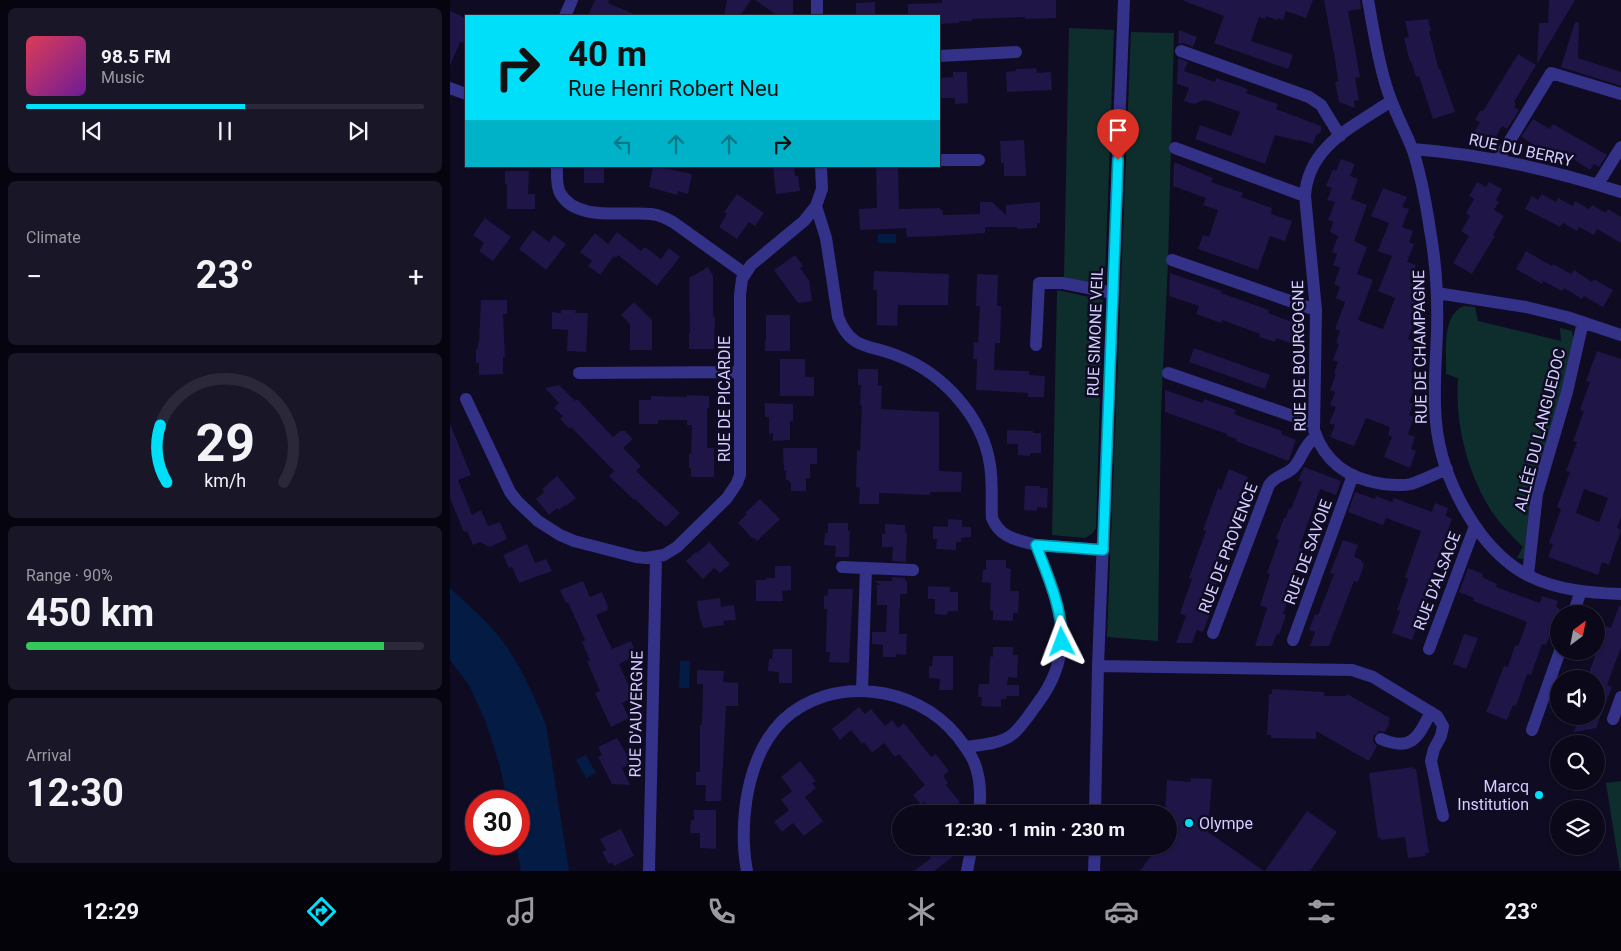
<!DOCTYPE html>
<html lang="en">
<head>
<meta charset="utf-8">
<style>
	body { margin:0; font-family:Roboto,sans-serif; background:#191627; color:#f1f3f6; height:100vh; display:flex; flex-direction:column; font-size:19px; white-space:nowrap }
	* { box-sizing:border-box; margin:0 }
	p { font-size:16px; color:#9a9aa2 }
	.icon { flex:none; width:28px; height:28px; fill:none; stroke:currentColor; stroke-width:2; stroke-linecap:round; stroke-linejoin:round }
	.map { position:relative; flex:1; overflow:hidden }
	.drawer { display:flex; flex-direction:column; gap:8px; padding:8px; background:#06040e; width:450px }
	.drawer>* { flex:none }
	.hud { position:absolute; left:15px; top:15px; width:475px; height:152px; border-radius:0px; box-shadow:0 1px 4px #0004,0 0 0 1px #2b2939; background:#00dff9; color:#111; overflow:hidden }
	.needle { width:32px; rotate:32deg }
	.tools { position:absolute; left:1100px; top:605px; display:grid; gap:10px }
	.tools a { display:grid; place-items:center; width:55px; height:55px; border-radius:50%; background:#0b081a; box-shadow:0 1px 4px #0004,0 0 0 1px #2b2939; font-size:25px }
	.speed { position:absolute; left:15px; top:790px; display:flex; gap:10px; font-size:25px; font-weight:700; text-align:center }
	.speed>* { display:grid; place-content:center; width:65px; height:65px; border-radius:50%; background:#0b081a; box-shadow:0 1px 4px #0004,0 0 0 1px #2b2939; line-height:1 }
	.speed .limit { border:8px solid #d22; background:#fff; color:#111 }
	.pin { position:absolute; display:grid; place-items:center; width:42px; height:42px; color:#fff; margin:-51px -21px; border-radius:50% 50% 50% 0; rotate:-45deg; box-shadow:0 0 5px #0007 }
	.pin .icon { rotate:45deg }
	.me { position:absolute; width:55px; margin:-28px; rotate:357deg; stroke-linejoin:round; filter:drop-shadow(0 0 4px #0008) }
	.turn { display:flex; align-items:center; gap:18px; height:105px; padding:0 20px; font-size:22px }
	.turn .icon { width:65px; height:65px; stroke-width:2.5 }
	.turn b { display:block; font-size:35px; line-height:42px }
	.lanes { display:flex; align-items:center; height:48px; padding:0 20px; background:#0003; justify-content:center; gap:25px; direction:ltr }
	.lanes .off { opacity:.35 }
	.big { font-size:38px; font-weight:700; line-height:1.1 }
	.drawer .widget { flex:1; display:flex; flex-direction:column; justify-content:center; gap:8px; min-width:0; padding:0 18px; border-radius:8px; background:#191627 }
	.drawer .dial { align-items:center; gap:0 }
	.dial svg { height:130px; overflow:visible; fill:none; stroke:#2b2939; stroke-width:7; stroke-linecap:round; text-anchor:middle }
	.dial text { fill:#f1f3f6; stroke:none }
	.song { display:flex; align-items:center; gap:15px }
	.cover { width:60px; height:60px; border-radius:8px; background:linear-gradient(135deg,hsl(350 70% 55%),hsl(280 70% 35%)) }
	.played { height:5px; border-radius:2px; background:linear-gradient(90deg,#00dff9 55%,#2b2939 55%) }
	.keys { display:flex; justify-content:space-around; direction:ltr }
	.heat { display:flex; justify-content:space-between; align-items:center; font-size:28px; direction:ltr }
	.charge { height:8px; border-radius:4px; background:linear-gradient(90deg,#34c759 90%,#2b2939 0) }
	.trip { position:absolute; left:442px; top:805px; width:285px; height:50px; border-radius:25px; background:#0b081a; box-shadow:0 1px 4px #0004,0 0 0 1px #2b2939; font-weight:700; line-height:50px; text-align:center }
	.menu { display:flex; height:80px; justify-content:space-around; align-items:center; background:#04030a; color:#9a9aa2 }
	.menu .icon { width:35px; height:35px }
	.menu .active { color:#00dff9 }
	.menu b { font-size:22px; color:#f1f3f6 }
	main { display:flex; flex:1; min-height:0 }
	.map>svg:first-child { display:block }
	.green { fill:#0e2e2d }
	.water { fill:#041b44 }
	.building { fill:#1f1547; fill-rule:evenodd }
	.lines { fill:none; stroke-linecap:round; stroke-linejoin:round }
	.minor { stroke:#343188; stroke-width:12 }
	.route-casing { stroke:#0091a2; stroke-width:12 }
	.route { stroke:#00dff9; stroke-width:9 }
	.poi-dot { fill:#00dff9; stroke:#0f0b23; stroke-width:2 }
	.labels { text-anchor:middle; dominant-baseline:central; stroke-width:5; stroke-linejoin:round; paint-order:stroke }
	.street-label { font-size:16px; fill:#d3ceff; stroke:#0f0b23 }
	.poi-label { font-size:16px; fill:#d3ceff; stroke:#0f0b23; text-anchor:end }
</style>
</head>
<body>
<main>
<section class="drawer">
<div class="widget">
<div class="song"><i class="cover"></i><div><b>98.5 FM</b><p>Music</p></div></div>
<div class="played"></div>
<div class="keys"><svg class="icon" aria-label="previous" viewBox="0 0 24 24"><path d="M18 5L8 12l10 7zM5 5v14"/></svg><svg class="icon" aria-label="pause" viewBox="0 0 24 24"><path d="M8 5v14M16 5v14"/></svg><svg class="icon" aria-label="next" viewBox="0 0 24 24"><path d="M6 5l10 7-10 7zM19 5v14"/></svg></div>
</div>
<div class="widget"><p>Climate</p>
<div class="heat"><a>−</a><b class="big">23°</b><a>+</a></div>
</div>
<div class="widget dial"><svg viewBox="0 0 100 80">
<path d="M14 69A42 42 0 1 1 86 69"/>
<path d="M14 69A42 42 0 0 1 10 34" stroke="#00dff9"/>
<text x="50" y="56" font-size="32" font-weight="700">29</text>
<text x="50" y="72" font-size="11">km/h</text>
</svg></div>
<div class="widget"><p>Range · 90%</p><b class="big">450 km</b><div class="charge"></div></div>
<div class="widget"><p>Arrival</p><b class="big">12:30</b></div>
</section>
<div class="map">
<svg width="1171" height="871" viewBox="0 0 1171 871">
	<rect width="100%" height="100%" fill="#0f0b23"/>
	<path class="green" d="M619,28l45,2 -9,249v4l-4,2 -37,-8z
		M681,32l43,1 -6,229 -7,150 -3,229 -51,-4z
		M607,290l46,10 -7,228 -4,6 -7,4 -33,-3z
		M1014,306l11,1 3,14 83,20 -1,-13 12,3 2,10 -47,213 -4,5 -6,-1 6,-11c-11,-11 -22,-22 -31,-35 -25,-40 -37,-88 -34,-134l-12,-4c1,-21 -5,-59 18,-68z
		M1171,781v90h-1l-14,-88z"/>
	<path class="water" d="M428,234h18v9h-18z
		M0,588c19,18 41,36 56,58 17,24 29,52 40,79l23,146h-48l-5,-27h3v-43h-12l-7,-35 -15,-46 -16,-35 -19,-25z
		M230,661h10l-1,27h-10z
		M136,755l10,18 -10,5 -10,-18z"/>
	<path class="building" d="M145,0h14l-1,3 31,13h-51z
		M277,0h24l-11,16h-16z
		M305,0h38v16h-15z
		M492,0h114v18l-31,1v-2l-53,2v2h-13v2l-20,1v-8h-31v-12l34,-1z
		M734,0h129l-7,18 -20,-7 -3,9 -5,-2 -1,2 -11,-4 -1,3 -6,-2 -8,24 42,14 -5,14 -74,-26 10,-27 -40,-15z
		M874,0h36l1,9 -13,2 12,66 -5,1 4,22 -5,1 1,7 -16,-6 -4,-20 3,-1 -3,-22z
		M1099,0h26l-38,64 2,-41h9z
		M425,2v14h-19v-13z
		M0,11l16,7v18l-3,7 -3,-1 -10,24z
		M978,19l3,12h-2l10,39 1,-1 15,43 -22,7 -14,-43 -3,1 -5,-16 -1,1 -6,-24 5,-1 -4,-16z
		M1125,22l4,1 -1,35 43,14v14l-60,-19z
		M729,30l18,7 -4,10 -9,-4 -6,1z
		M1068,54l18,11 -22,37 2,2 -2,3 5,3 -12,19 -5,-3 -12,21 -19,-10 9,-15 -5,-2 5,-9h3z
		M728,58l10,4 -4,9 31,11 1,-4 32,11 -2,4 32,11 -2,5 45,17v6l-5,4 -3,8 -14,-4v1l-24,-6 -10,29 -70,-25 5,-14 31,11 9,-24 -31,-11 -5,-1 -10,4 -10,-3 5,-13 -12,-4z
		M586,68l1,5 14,-1 1,18 -45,2 -1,-20 10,-1v-2z
		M503,72h14l1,31 -13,1v-6h-15l-1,-20 14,-1z
		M1083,119l17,10 3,-5 54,31 -8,12 -5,-3 -4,6 -18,-12 -2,3 -14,-9 -2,2 -14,-8 -1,2 -18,-11z
		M574,140l2,36h-22v-13h-3l-1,-22z
		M891,159l14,5 -5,12 8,3 -7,20 16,6 -13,36 13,6 -10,27 16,6 -15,40 25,9 12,-31 -17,-7 14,-35 -14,-5 11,-28 -18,-7 12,-28 24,9 -5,10 7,2 -7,18 11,4 -4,11 5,2 -7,18 9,3 -4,11 5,2 -6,16 8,3 -5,12 5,1 -11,29 8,3 -4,10 6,2 -7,18 4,1 -4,10 5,2 -7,17 4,2 -4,11 5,2 -6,17 7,3 -4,12 5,2 -6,17 -26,-11 8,-20 -4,-2 2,-8 -24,-9 -12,28 -24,-9 5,-12 -6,-2 7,-16 -6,-2 5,-13 -5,-2 6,-16 -2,-1 4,-11 -5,-2 6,-16 -3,-1 4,-12 -5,-2 10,-27 -9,-4 4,-11 -6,-3 6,-16 -7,-3 4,-11 -5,-2 6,-16 -8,-4 3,-10 -5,-2 7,-18 -8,-2 5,-12 -6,-2 7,-17 3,2z
		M724,162l39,16 -2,4 32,11 -2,4 31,11 -1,6 21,7 -7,20 -15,-5 -12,34 -60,-21 5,-14 6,2 9,-27 -15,-5 3,-7 -33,-12z
		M134,166h20v17h-20z
		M203,166l39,8 -4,20 -10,-3 -1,4 -28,-8z
		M323,166h21l1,10h3l2,15 -24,3z
		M426,166h22l1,43 41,-1v2l2,-1 1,6 37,-1v-12h12l14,13v-10l34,-3v21h-3v5l-20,1v-2h-32v6l-44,3 -34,1 -1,-9 -46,2 -1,-21 18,-1z
		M55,171h24l-1,23h7v15h-28v-25h-2z
		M1027,182l9,5 3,-5 13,7 -6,11 3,2 -5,8 10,6 -11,19 2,1 -23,38 -19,-11 16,-27 -8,-5 9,-15 -4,-3 8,-14 -5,-3z
		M287,194l27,19 -9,13 -6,-4 -12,17 -18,-12 8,-13 -3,-2z
		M1092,194l14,8 2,-4 15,8 2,-5 14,8 3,-4 14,8 2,-4 13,8v26l-24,-14 -3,6 -15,-8 -2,4 -14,-8 -3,4 -35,-18 7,-13 6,4z
		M35,218l26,19 -18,24 -14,-10 5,-8 -11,-8z
		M83,230l16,12 5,-7 12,9 -20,26 -27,-21z
		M167,232l24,19 4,-4 16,12 8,-11 11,9 -23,29 -39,-31 -2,3 -2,-2 -14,19 -12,-9 4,-5 -12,-9 15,-19 13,11z
		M1076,251l26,15 1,-2 18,10 3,-4 18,12 2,-3 19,11 -10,17 -19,-11 -2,3 -18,-11 -2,3 -19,-10 -1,3 -26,-15z
		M345,255l8,11 -3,2 9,12 3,21 -14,2 -24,-33z
		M258,267l5,9v41h2l-1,32h-25v-16h1l-1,-55z
		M424,271l75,3 -1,31h-50l-1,21 -20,-1v-35h-4z
		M720,273l52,18 -1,2 48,17 -1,3 37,14 -7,19 -22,-8 -1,4 -16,-5 1,-3 -38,-14 -1,3 -25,-9 3,-8 -30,-10z
		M527,274l21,1 -1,31h4l-1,37h-5l-1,27 35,1v4l16,1 -1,21h-16v-4l-52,-3 1,-31h-4l1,-17 4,1 1,-19 1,-18h-4z
		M31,300h26v14h-4l2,43h-2v17l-24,1v-12h-3v-14h2v-6h1z
		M184,302l18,18v30h-22v-26l-9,-9z
		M111,310h15l-1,3h13l-2,39 -19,-1 1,-21 -16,-1v-17l9,1z
		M316,315h24v36h-25v-9l1,-2z
		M744,348l76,27 -5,14 -76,-27z
		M1147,351l24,8v158l-4,11 4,2 -12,35 -7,-3 -4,13 -50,-18 5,-13 -4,-1 12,-34 -4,-2 13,-35 -4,-1 11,-29 -4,-1 11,-30 -4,-1 10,-28 -4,-1zM1134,489l24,9 -9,24 -23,-9z
		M330,359h25v18h9v19h-34z
		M408,369h20v17h4l-1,23 58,3v59l23,1 -1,20h-31v3l-51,-2v11h-20l1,-16 -4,-1 1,-37 3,1 2,-46h-2l1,-20h-3z
		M109,385l16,16 2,-2 36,38 7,-6h5l8,8 -10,9 18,18 -5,5 44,42 -14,14 -6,-6 -1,1 -24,-23 -1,1 -25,-24 5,-5 -43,-44 -1,2 -10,-10 3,-3 -9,-8 5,-5 -14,-15z
		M715,390l38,13 1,-4 32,11 -2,4 48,17 -1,3 15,6 -7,20 -1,1 -52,-20 1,-2 -10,-3v-2l-62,-22z
		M237,395l22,1v12h-2v40h7v29h-23v-9h-2v-14h2l1,-29h-5v-5h-29v4h-19v-24h12v-4l36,1z
		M315,403l28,1v17h-3v19l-17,1v-8l-4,1v-17h-4z
		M0,424l21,51 -13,5 14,35 9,-5 7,16 12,-4 7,17 -17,8 -10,-5 -7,3 -6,-14 -3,1 -14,-34z
		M557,430l26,1v2h8v20h-10l-1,3 -12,-1v-11h-11z
		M333,448h34v16h-7v14h-4v13h-15v-8l-5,-4v-8l-2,-1z
		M854,467l37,14 -5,14 -16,-6 -21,59 4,1 -12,33 3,1 -11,31 3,1 -7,20 -2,-1 -5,12h-17l12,-38 -7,-3 10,-31 -3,-1 12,-33 -3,-1 8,-21h2l3,-10 2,1 11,-27 -4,-1z
		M779,469l19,8 -18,52 3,1 -18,47 4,1 -12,32 4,1 -8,21 -6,-2 -5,13h-16l10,-27 -6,-3 12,-34 -3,-1 17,-47 -3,-1 15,-42 3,2z
		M107,476l19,22 -10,8 -1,-1 -6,5 -2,-2 -8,7 -13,-16 8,-7 -2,-3z
		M575,486h15v2h8l-1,20 -10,-1v4l-13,-1z
		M905,492l20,7 1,-3 16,6 2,-4 38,14 3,-9 13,5 -2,8 6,3 -24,66 4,2 -20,53 -20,-7 8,-22 -3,-1 11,-31 -3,-2 16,-46 -35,-13 -3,7 -35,-13z
		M310,499l20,20 -24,23v-3l-4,-1 -14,-15 9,-9 -2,-1z
		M498,519l14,1v7h9v10l-10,1v4h-5v8l-20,-1 1,-10h-4v-13l15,1z
		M378,523h20v8h2l-1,26h-14l1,-11 -12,-1 1,-12h3z
		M435,524l20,1v8h2l-1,29 -14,-1 1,-14h-11v-13h3z
		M893,540l15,5 -4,12 7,3 3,5 -6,17 -4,-1 -25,65h-19l5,-14 -6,-2 6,-16 3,1 8,-20 8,-21 -4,-1z
		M259,542l21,22 -10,9 -6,-5 -11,11 -17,-18 10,-9 1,1z
		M77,544l8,19 11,-4 6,12 -33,12 -7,-16 -3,1 -6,-13z
		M536,560h20v8l5,1 -1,22h9l-1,22h-5v8l-20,-1v-9l-3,-1 1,-27 -9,-1 1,-12h3z
		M325,566h16v24l-9,1 1,10h-27v-21h10v-2h9z
		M1018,568l15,6 -1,3 15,7 -1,3 44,16 2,-7 16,5 -2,6 4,2 -14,36 -4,-1 -11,31 -4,-1 -11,32 -3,-1 -6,15 -21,-8 18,-46 4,1 7,-22 3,1 9,-24 -54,-21 1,-3 -15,-6z
		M442,577l13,1v3h2v13h-7v15h-1v25h8l-1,21 -10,-1v3h-13v-12l-11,-1v-12h14l1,-27h-10v-20h4l-7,-4h18z
		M133,581l7,16 12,-5 6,15 -1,1 1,2 -12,5 16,34 19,-8 6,14 -18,9 15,33 -12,6 7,15 -18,9 -16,-34 5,-2 -13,-30 3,-1 -8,-18 3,-2 -17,-38 -2,1 -6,-13z
		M478,586l22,1v5h8v19h-10l-1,4 -12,-1v-15h-7z
		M378,589h25l-4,74 -20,-1 1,-10h-4l1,-43h-3v-13l4,-1z
		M270,598l1,9 13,-2 2,15 -13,1 1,4 -21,3 -2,-8h-1l-3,-19z
		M1169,606h2v41l-14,38 5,2 -16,41 -22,4 5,-16h17v-37h-9l9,-26 6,-28 9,3z
		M1014,634l14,4 -12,31 -13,-5z
		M543,647h20v8h5l-1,23 -9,-1 -1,8h12v11h-13v3h-5v8l-20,-1 1,-9h-4l1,-13h10l1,-28 3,1z
		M323,649h19v34h-13v-11l-11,-1 1,-12h3z
		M483,656h20v34h-14l1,-11 -11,-1v-12h3z
		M247,670l27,1 -1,11 15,1v23h-12l-5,95h-16l1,-16h-10v-13h4v-47h2l1,-41h-6z
		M822,689l52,3v4h22l1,-2 43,24 -2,3 2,1 -5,10 -6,-1 -5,5 -1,5 4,5 -8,15 -53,-30v8l-45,-1v-3h-4l2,-41h3z
		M409,707l6,7 6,-5 14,17 7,-6 6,8 6,-5 27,34 5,-3 13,17 -6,5 5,7 -2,2 14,17 -7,5 6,7h-26l-9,-12 -3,3 -8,-10 12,-10 -26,-31 -4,3 -11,-14 -12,10 -8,-11 -2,2 -11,-14 -11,10 -8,-11z
		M167,738l15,25 -10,5 8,17 -18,-1 -14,-27 4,-2 -4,-8z
		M350,761l16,20 -4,2 4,5 -11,9 18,24 -19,15 -11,-13 -11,9 -8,-10 15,-12 -8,-10 11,-9 -11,-14z
		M963,767v2h3l13,84h-4l1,3 -18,2 -3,-21 -24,3v-2h-3l-9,-65z
		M741,778l21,1 -4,53 56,39h-124l18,-25h11v-32h-4l2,-34 24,2z
		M244,810h22v39l-16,-1v-15h-10l1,-13h3z
		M857,811l30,21 -27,39h-45z
		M171,829l13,27 -20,10 -2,-4 -3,2 -7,-12 4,-2 -6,-11z
		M472,846h26l7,9 -21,16h-20l17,-13z"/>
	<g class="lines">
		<path class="minor" d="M367,0v16
			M918,0c5,27 9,55 17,82 6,23 18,44 27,66 9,26 14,55 18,82 6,33 8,67 7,101 -1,31 -4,61 -1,91 5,56 42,128 93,154 28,14 61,17 92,18
			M115,16l7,-16
			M731,51l128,46 12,8 19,31
			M489,56l77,-4
			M0,88l16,6
			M941,101c-38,26 -83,45 -86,95l11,114 -2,120c11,33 35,49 69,54 9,1 19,2 28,0 12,-4 24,-10 36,-15
			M725,148l130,48
			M962,149c72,5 141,21 209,43
			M489,160h40
			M1048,160l53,-87 70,21
			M107,166c0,9 -1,19 3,27 16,29 64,18 91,21 8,1 15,4 22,8l71,51
			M371,166l1,23 -6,17 10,32 12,79c13,34 32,27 60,39 45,17 85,61 92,109 3,18 1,36 2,53 8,20 25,22 44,27 22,58 44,103 1,159 -7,10 -15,22 -24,30 -12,10 -33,11 -48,13
			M1148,184l23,-37
			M722,260l144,50
			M987,293l89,14 41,10 54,18
			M586,345l3,-62h24l50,10
			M129,373l161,-1
			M718,373l145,50
			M16,399l44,93 7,9 21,20 22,14 14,6 62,16 10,1 18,-3 13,-8 50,-49 10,-15 3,-8v-180l2,-16 9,-14 53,-44 12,-15
			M586,545l67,5
			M392,567l71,3
			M1078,575l9,-81 30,-102 16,-70
			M1123,614l8,-23
			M763,633l56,-148c7,-10 15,-9 23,-16 10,-9 10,-22 24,-33
			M843,640l60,-165
			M979,649l46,-123
			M648,666l254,4 21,7 64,39 6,10 -2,10 -7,13 -3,12 12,55
			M412,691l4,-123
			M1163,719l8,-22
			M1082,730l28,-79
			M931,739c31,13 37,-2 50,-27
			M645,814l3,-148 26,-666
			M199,871l7,-314
			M297,871c-5,-26 -4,-50 0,-75 5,-27 15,-55 35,-75 49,-47 134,-36 175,15 6,8 13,16 17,26 7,16 7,34 5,52
			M517,871l5,-25
			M644,871l1,-25"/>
	</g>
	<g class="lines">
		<defs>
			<path id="route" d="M612,642c0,-35 -14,-65 -26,-97l67,5 15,-390"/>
		</defs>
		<use href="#route" class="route-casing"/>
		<use href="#route" class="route"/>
	</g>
	<g class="poi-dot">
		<circle cx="1089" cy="795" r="5"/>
		<circle cx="739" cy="823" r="5"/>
	</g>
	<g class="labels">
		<g class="street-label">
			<text transform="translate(1071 150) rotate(12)">RUE DU BERRY</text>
			<text transform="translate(645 332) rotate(-88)">RUE SIMONE VEIL</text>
			<text transform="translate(970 347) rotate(-91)">RUE DE CHAMPAGNE</text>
			<text transform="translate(849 356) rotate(-91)">RUE DE BOURGOGNE</text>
			<text transform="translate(274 399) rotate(-90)">RUE DE PICARDIE</text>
			<text transform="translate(1090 430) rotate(-76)">ALLÉE DU LANGUEDOC</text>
			<text transform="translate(778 548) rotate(-69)">RUE DE PROVENCE</text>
			<text transform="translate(858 552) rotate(-70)">RUE DE SAVOIE</text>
			<text transform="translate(987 581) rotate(-69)">RUE D'ALSACE</text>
			<text transform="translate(186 714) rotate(-89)">RUE D'AUVERGNE</text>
		</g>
		<g class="poi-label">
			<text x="1079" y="786">Marcq<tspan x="1079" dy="18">Institution</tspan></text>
			<text x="749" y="823" text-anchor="start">Olympe</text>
		</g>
	</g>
</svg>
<div class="tools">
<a><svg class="needle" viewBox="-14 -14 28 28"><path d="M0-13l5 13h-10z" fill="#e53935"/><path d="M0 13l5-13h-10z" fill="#9a9aa2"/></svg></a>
<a><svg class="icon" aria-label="sound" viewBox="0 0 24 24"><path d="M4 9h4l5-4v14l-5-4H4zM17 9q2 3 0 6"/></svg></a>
<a><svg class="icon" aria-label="search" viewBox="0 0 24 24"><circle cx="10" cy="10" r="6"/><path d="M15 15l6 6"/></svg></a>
<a><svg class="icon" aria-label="layers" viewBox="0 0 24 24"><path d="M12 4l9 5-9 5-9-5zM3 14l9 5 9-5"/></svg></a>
</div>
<div class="speed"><div class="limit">30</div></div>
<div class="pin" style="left:668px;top:160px;background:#d93025"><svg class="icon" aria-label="arrive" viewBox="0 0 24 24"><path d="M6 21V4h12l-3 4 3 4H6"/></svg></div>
<svg class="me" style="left:612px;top:642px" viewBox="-20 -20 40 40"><path d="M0-17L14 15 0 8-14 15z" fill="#00dff9" stroke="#fff" stroke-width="4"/></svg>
<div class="trip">12:30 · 1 min · 230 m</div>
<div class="hud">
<div class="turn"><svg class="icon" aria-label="right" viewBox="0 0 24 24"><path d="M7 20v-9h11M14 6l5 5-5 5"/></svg><div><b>40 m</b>Rue Henri Robert Neu</div></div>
<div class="lanes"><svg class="icon off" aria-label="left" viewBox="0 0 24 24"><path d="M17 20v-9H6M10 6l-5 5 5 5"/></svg><svg class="icon off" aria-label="ahead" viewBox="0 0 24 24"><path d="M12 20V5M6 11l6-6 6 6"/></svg><svg class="icon off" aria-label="ahead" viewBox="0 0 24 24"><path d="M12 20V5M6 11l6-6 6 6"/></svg><svg class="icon" aria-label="right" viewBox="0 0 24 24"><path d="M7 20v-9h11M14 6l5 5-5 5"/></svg></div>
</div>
</div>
</main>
<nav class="menu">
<b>12:29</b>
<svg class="icon active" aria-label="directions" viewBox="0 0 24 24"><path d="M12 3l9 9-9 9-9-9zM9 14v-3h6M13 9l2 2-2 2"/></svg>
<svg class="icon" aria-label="music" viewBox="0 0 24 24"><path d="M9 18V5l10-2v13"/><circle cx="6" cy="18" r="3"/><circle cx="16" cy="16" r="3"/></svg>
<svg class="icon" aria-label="phone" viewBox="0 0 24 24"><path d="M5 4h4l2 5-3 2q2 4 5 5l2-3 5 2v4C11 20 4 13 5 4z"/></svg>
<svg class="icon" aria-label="climate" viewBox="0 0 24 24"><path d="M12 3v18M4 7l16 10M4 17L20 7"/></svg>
<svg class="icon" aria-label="car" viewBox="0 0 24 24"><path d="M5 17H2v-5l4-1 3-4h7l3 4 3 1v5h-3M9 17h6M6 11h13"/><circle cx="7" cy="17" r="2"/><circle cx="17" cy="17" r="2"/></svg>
<svg class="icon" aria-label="filters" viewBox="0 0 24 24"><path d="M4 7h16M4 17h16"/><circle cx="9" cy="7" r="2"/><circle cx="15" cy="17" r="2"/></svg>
<b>23°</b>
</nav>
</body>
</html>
